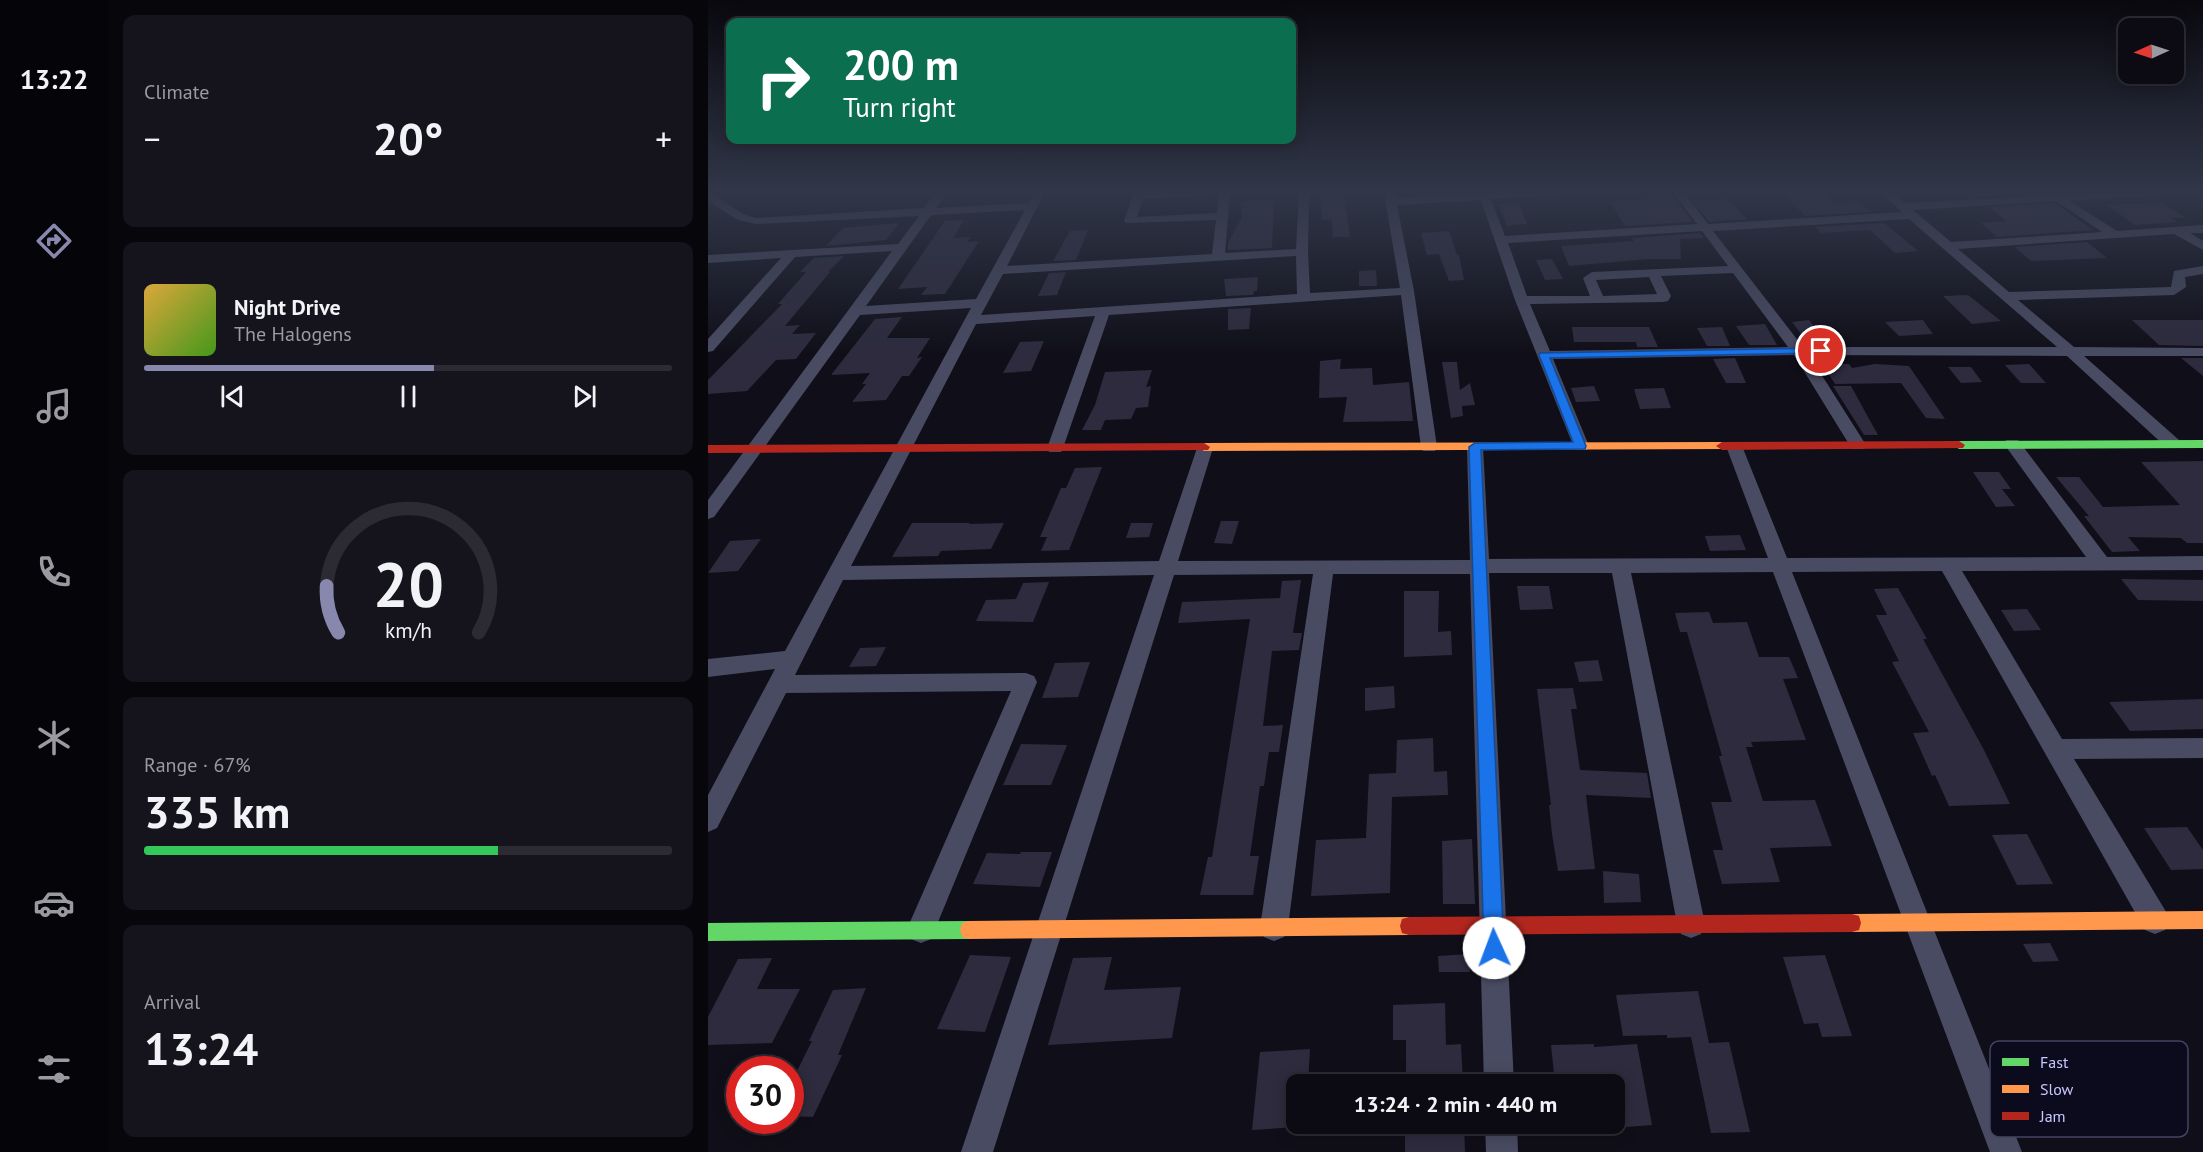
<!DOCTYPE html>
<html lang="en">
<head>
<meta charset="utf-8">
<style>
	body { margin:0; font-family:"PT Sans",sans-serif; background:#15141c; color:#f1f3f6; height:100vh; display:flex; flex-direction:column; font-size:22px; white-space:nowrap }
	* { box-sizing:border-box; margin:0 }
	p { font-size:20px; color:#9a9ba0 }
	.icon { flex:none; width:33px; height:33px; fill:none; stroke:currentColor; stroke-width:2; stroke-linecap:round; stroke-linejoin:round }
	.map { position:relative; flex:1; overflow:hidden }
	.side { display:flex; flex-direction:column; gap:15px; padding:15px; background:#07060a; width:600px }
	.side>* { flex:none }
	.hud { position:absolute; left:18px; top:18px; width:570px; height:126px; border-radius:12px; box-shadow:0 3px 15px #0003,0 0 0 2px #2c2b33; background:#0b6e4f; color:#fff; overflow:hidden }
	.needle { width:39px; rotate:267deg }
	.tools { position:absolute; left:1410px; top:18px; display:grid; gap:12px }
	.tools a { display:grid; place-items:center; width:66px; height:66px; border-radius:12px; background:#0c0b13; box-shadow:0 3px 15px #0003,0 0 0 2px #2c2b33; font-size:30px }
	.speed { position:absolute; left:18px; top:1056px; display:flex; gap:12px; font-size:30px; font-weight:700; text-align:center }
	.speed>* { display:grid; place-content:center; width:78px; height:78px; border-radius:50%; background:#0c0b13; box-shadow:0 3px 15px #0003,0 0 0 2px #2c2b33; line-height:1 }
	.speed .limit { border:9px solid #d22; background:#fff; color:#111 }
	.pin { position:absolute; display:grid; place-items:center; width:51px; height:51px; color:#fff; margin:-26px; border:3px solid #fff; border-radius:50%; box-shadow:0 2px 6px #0007 }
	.me { position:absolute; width:66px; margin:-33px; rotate:358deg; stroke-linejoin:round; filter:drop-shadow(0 0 4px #0008) }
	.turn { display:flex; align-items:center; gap:21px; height:126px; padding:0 18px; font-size:27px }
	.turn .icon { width:78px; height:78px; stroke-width:2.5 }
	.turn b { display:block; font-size:42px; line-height:51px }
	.big { font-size:45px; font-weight:800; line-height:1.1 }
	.side .card { flex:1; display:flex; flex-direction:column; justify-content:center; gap:9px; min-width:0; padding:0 21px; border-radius:12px; background:#15141c }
	.side .dial { align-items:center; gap:0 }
	.dial svg { height:156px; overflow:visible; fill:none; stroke:#2c2b33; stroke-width:7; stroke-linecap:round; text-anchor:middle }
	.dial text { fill:#f1f3f6; stroke:none }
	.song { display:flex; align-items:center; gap:18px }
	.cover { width:72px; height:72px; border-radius:9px; background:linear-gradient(135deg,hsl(40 70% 55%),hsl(100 70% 35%)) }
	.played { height:6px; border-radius:3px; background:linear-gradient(90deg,#8887ae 55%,#2c2b33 55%) }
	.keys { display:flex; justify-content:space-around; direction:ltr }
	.heat { display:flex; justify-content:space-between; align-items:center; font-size:33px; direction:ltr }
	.charge { height:9px; border-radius:4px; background:linear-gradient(90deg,#34c759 67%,#2c2b33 0) }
	.trip { position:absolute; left:578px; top:1074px; width:339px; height:60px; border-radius:12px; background:#0c0b13; box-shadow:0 3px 15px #0003,0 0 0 2px #2c2b33; font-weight:800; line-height:60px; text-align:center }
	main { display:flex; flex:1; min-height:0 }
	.dock { display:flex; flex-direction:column; width:108px; justify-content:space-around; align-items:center; background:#050408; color:#9a9ba0 }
	.dock .icon { width:42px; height:42px }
	.dock .on { color:#8887ae }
	.dock b { font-size:27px; color:#f1f3f6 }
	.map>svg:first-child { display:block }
	.building { fill:#2d2b3d }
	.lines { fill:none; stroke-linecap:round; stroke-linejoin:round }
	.street { fill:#494b62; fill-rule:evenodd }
	.fast { fill:#63d668; fill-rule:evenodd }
	.slow { fill:#ff974d; fill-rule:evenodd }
	.jam { fill:#b3261e; fill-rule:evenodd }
	.route { fill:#1a73e8; stroke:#114b97; stroke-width:1.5 }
	.key { fill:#0c0b1d; stroke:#444361; stroke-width:1.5 }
	.key-label { font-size:16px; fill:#c8c7ff }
</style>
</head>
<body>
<main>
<nav class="dock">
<b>13:22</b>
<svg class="icon on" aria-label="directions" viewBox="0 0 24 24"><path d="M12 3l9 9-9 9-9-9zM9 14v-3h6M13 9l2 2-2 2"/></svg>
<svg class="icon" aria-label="music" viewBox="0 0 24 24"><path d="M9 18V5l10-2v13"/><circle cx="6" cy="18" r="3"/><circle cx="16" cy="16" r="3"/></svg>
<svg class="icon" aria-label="phone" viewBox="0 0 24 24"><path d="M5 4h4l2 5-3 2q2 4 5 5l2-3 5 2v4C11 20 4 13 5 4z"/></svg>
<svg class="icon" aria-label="climate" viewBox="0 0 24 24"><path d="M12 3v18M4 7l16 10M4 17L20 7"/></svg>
<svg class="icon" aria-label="car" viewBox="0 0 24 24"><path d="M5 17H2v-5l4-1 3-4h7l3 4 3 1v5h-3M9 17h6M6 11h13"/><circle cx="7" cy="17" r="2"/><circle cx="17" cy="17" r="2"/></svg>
<svg class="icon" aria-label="filters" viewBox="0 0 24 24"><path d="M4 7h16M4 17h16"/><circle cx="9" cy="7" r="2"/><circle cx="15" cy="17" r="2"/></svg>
</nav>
<section class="side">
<div class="card"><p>Climate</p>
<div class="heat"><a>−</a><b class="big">20°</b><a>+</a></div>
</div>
<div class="card">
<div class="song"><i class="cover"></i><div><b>Night Drive</b><p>The Halogens</p></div></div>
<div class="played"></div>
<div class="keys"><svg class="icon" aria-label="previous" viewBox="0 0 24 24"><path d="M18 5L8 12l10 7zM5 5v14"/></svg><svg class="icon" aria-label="pause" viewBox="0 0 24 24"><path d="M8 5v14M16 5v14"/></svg><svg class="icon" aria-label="next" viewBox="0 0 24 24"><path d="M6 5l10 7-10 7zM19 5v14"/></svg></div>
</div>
<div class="card dial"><svg viewBox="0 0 100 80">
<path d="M14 69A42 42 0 1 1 86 69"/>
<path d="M14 69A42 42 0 0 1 8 45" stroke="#8887ae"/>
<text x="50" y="56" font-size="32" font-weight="700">20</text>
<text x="50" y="72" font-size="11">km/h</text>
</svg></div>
<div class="card"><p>Range · 67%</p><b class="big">335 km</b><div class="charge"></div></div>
<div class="card"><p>Arrival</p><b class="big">13:24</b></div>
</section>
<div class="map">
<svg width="1495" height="1152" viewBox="0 0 1495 1152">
	<rect width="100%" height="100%" fill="#100f19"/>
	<path class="building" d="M636,192l6,45h-17l-1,-18 -10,1 -2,-27z
		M1074,192h40l12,11 26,-1 11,10 -66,4z
		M1262,192h72l1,1 -67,4z
		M965,197l20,25 -68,4 -15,-24z
		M1020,199l19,20 -38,3 -16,-21z
		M566,200l-2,48 -44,2v-7l14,-26 -2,-15z
		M811,203l8,21 -20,2 -9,-22z
		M1347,203l38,27 -96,7 -16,-14 25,-2 -17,-14z
		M1455,203l23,15h-15l6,4 -42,3 -28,-20z
		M256,220l-11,18 18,-1 -4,5 12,-1 -34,53 -24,1 6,-8 -29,2 47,-68z
		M191,223l-13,17 -60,6 17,-18z
		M1176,223l34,28 -23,2 -25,-23 -49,3 -5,-6z
		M380,230l-12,30 -23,1 17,-30z
		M741,231l8,24h2l5,25 -15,1 -10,-27 -12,1 -6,-22z
		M992,233l4,5 -24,1 1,20h-31l-81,7 -8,-20 73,-5 -2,-3z
		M1379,242l20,16 -76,3 -16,-14z
		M136,256l-16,16h2l-45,54 15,-1 -8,9 24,-1 -20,26 -20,1 -29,31 -39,3v-14l74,-76h-4l28,-32h-6l14,-14z
		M844,259l11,20 -18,1 -9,-20z
		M668,270l1,16h-18v-15z
		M358,272l-9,23 -19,1 11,-23z
		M550,277l-1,14h-3l-1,4 -27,1 -2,-17z
		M1260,295l33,26 -29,3 -29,-28z
		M543,308l-2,21 -21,1v-21z
		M194,317l-15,21h43l-13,20 5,-1 -13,19h-7l-16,24 -34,2 14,-18h-4l8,-11 -39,2 44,-56z
		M1101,320l16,21 -18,1 -15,-20z
		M1215,320l10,14 -34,2 -14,-14z
		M1424,320h71v26l-44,-1z
		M1057,324l12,21h-28l-13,-19z
		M864,327h77l9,20h-21l-1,-5h-62z
		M1014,327l8,19h-23l-10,-18z
		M336,341l-13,30 -28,2 17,-31z
		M1027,358l11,25h-20l-13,-24z
		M1473,358h22v18z
		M633,359l-1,10 32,-1 1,17 36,-3 4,39 -70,1 4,-25 -28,1 1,-37z
		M734,362h15l3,28 10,-7 5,22 -13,1 1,10 -12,2z
		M1114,364h27l3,4 23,-4 34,2 36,53 -19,-1 -25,-35 -66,1z
		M1321,364l17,19h-25l-16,-18z
		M1240,367h23l11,15 -21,1z
		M444,370l-6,17 5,-1 -3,21 -12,1 -5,11 -26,1 -4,10h-19l13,-25 10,-33z
		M886,386l6,15 -24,1 -5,-14z
		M1125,386h18l27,49h-14z
		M956,388l7,20 -31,1 -6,-20z
		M1495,461v82h-16l-6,-5 -53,-1 12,14 -28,1 -28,-36h5l-33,-39h23l24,30 77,-2 -39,-43z
		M394,467l-33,83 -28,1 6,-14h-7l21,-49h5l9,-20z
		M1265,472h26l12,17h-9l13,17 -19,1z
		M513,521h18l-7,23 -18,-1z
		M204,523h58l-1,1 35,-1 -13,26 -50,2 -3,5 -46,1z
		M423,523h22l-4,14 -23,1z
		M1032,535l6,15 -36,1 -5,-15z
		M53,539l-23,32 -30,2 22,-32z
		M1413,579l82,1v21l-65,-1z
		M593,580l-8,53h9l-3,17 -27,1 -9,75 20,-1 -4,27h-10l-5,34h-4l-10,70h9l-6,39h-53l8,-38h4l38,-238 -72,4 4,-21 98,-4 2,-17z
		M341,582l-16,40 -57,-1 10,-21 30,-1 7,-16z
		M809,586h32l4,23 -33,1z
		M1190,588l29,51h-4l61,111 26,54 -61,2 -14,-31 -3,1 -19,-43 16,-1 -37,-70 7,-1 -23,-46h11l-13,-26z
		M696,591h35l-1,41 13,-1 1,24 -48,2z
		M1319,609l14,21 -27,1 -13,-21z
		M1001,612l4,11 34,-1 12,35h30l9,21 -15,1 23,61 -55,2 2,5h-7l17,54 52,-1 17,46 -62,2 10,34 -58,2 -9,-34h10l-12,-48h21l-13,-46h3l-35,-124h-7l-5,-19z
		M178,647l-10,19 -27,1 11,-19z
		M890,660l5,21 -24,1 -5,-20z
		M382,662l-12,35 -36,1 13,-35z
		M686,686l1,22 -30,3v-23z
		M865,688l4,21h-6l9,61 67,3 4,25 -65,-3 9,74 -37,2 -6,-37 -3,-29h2l-14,-116z
		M1495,699v30l-73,2 -21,-29z
		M725,738l1,34 13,-1 1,24 -56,2 -2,96 -79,3 5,-56 50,-2 3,-64 27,-1 1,-33z
		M313,744l46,1 -16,40h-48z
		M1479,827l16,23v19l-32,1 -27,-42z
		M1319,834l26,50 -36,1 -25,-50z
		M764,839l3,65h-32l-1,-63z
		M313,852h31l-12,35 -67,-3 14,-31 33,1z
		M895,871l36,3 2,28 -37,1z
		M1342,943l9,18 -26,1 -10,-18z
		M761,954l1,18h-31l-1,-16z
		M262,955l41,2 -26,75 -48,-3z
		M1117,955l27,81 -30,1 -4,-14 -14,1 -21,-67z
		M404,957l-8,33 77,-3 -9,51 -124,7 25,-87z
		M64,958l-15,31h43l-28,54 -64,2v-28l30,-58z
		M158,988l-28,67h4l-29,62 -23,-1v-31l22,-44h-3l24,-51z
		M990,991l11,52 20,-1 21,90 -39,1 -20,-96 -24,1v-3l-44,1 -7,-41z
		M737,1003l1,42 15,-1 2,40h-57v-44h-13v-35z
		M886,1044v3l43,-3 15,81 -38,3v-44h-59l-4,-39z
		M602,1049l-2,35h-12v43l-44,3 8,-78z
		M697,1124h59l1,28h-60z"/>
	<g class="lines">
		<path class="street" d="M228,192h11l-11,16 93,-5 5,-11h11l-38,74 205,-12 4,-34 -90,3 -2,-2 10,-29h81l-5,3 -67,4 -6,18 80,-4 2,-21h11l-5,61 71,-4 3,-57h10l-1,60 2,41 90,-5 -16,-96h11l1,6 101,-6h67l-5,3 -68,4 14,37 192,-12 -24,-32h11l24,32 194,-12 -22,-20h12l13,11 145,-8 5,-2 5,2 106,-3 -5,3 -91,6 47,30 86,-6v8h-13l13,8v9l-29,-16 -216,15 51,43 162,-5 3,-16 29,-5v8l-18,3 1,10 -12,8 -156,5 56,47 129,1v8h-119l95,84 2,4 -2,4h-12l-100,-92 -258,-1 57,90 -2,4h-12l-58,-94 -241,4 36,87 -2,4h-12l-60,-150 -34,-100 -84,5 17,86 23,156 -2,4h-12l-2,-4 -20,-152 -292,20 -46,133 -2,4h-12l-2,-4 48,-132 -119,8 -125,242 308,-5 38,-113 2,-4h12l2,4 -35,113 292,-1 -3,-113 2,-4h12l2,4 6,112 279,-1 -42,-112 2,-4h12l2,4 45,112 299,-1 -82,-113 2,-4h12l89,117 96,-1v14l-241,1 100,168 141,-1v20l-129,1 91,151 4,10 -4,10 -10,4 -10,-4 -203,-359 -150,1 230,580h-32l-217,-580 -142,1 74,351 -4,10 -10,4 -10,-4 -4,-10 -65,-351h-123l25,511h-30l-14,-510h-137l-45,353 -4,10 -10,4 -10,-4 -4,-10 53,-353 -139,1 -181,577h-32l193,-577 -311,5 -48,95 231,-2 8,3 3,6 -106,257 -10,4 -10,-4 -4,-10 104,-238 -225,2 -69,135 -9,4v-37l67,-126 -67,8v-18l77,-8 186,-343 -111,7 -146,202 -6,2v-19l184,-249 -97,6 -82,94 -5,1v-13l73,-81 -73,5v-8l190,-11 21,-28 -163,8 -18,-4 -30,-19v-8l38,22 10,3 168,-10zM1348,201l46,31 -151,10 -38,-32zM317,210l-49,89 -110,7 65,-91zM1201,219l148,128h-254l-90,-116zM994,231l26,35 -136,6 -9,6 7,18h-63l-19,-53zM588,256l1,38 -316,21 22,-41zM1025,273l55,74 -238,4 -20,-47 133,-2 5,-1 3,-5 -10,-20zM941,277l8,17 -54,2 -7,-16z
			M777,1124h32l1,28h-32z"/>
		<path class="fast" d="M1495,440v8l-244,1 -6,-4 6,-4z
			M261,921l7,2 2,7 -2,7 -7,2 -261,2v-18z"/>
		<path class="slow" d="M1014,442l6,4 -2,3 -522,2 -6,-4 6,-4z
			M1495,911v18l-351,3 -7,-2 -2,-7 2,-7 7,-2z
			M701,917l7,2 2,7 -2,7 -7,2 -440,4 -7,-2 -2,-7 2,-7 7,-2z"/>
		<path class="jam" d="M1251,441l6,4 -2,3 -241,2 -6,-4 6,-4z
			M496,443l6,4 -2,3 -500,3v-8z
			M1144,914l7,2 2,7 -2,7 -7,2 -443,3 -7,-2 -2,-7 2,-7 7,-2z"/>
	</g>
	<linearGradient id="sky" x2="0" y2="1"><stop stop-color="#09080e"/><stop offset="0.54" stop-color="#313749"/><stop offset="1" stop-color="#313749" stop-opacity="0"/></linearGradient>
	<rect width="1495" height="354" fill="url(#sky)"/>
	<path class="route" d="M1113,348l5,3 -1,2 -275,5 36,88 -1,3 -104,1 23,498 -3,7 -7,3 -7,-3 -3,-7 -15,-501 6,-4 98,-1 -34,-87 1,-2z"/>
	<rect x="1282" y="1041" width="198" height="96" rx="9" class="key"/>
	<rect x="1294" y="1058" width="27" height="8" fill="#63d668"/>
	<rect x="1294" y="1085" width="27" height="8" fill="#ff974d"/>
	<rect x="1294" y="1112" width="27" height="8" fill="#b3261e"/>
	<g class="key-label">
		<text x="1332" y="1068">Fast</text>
		<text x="1332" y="1095">Slow</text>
		<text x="1332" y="1122">Jam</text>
	</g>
</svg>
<div class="tools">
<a><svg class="needle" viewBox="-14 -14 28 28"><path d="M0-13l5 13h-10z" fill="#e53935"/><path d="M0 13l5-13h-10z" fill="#9a9ba0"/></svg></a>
</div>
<div class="speed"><div class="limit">30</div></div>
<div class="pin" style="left:1113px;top:351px;background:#d93025"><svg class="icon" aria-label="arrive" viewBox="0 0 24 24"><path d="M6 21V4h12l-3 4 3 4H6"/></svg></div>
<svg class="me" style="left:786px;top:948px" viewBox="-20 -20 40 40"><circle r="19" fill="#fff"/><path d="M0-13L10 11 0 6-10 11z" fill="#1a73e8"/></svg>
<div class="trip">13:24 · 2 min · 440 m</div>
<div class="hud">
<div class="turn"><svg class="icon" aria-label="right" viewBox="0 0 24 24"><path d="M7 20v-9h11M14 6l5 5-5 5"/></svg><div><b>200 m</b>Turn right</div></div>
</div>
</div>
</main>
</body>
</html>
